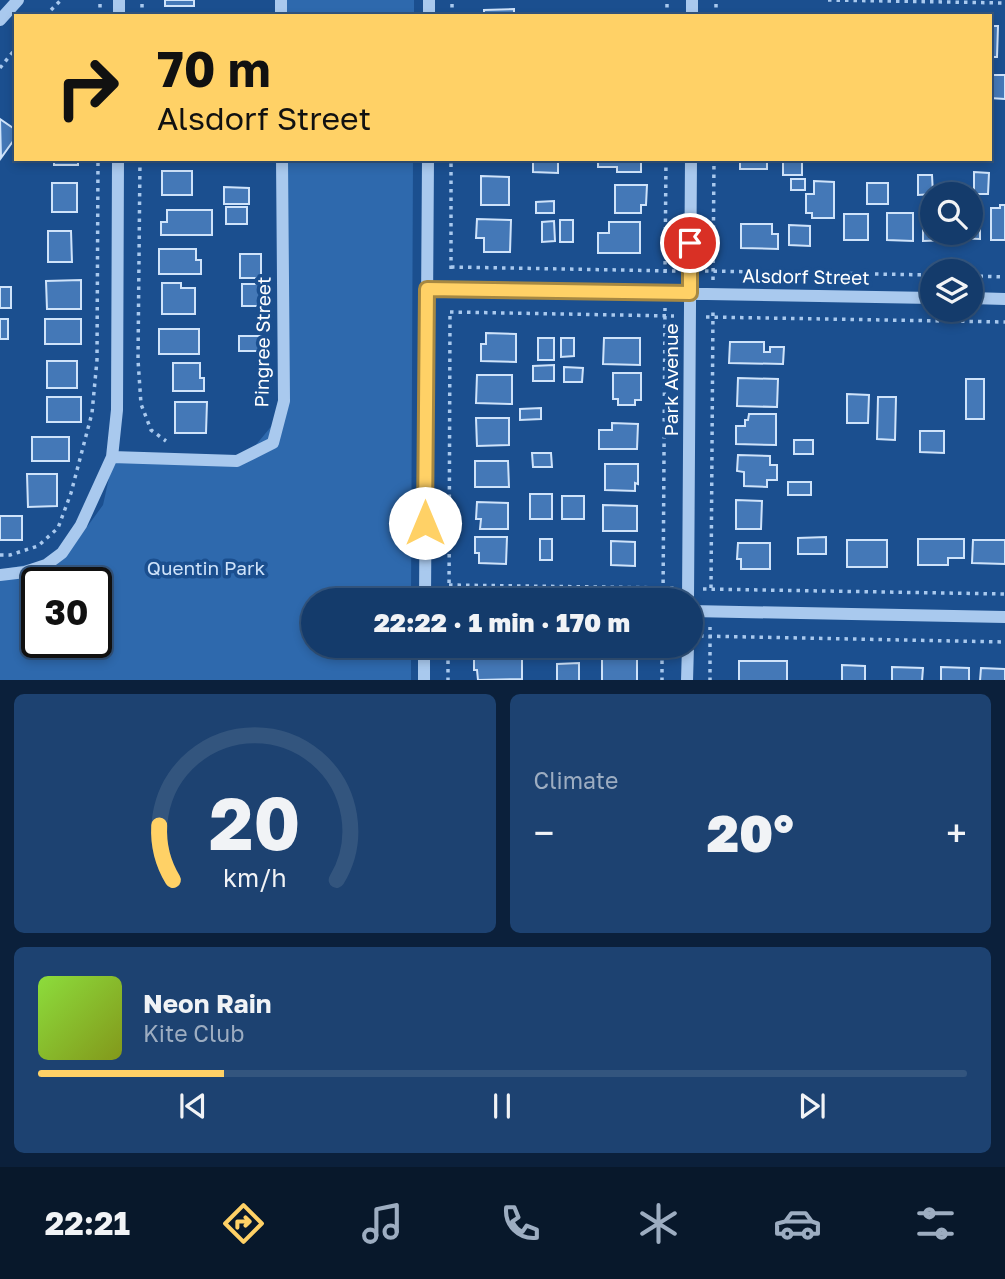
<!DOCTYPE html>
<html lang="en">
<head>
<meta charset="utf-8">
<style>
	body { margin:0; font-family:"Golos Text",sans-serif; background:#1d4271; color:#f1f3f6; height:100vh; display:flex; flex-direction:column; font-size:26px; white-space:nowrap }
	* { box-sizing:border-box; margin:0 }
	p { font-size:23px; color:#9dadc1 }
	.icon { flex:none; width:38px; height:38px; fill:none; stroke:currentColor; stroke-width:2; stroke-linecap:round; stroke-linejoin:round }
	.map { position:relative; height:680px; overflow:hidden }
	.panel { display:flex; flex-direction:column; gap:14px; padding:14px; background:#0b203b; flex:1 }
	.panel>* { flex:none }
	.guide { position:absolute; left:14px; top:14px; width:978px; height:147px; border-radius:0px; box-shadow:0 4px 10px #0003,0 0 0 2px #33557e; background:#ffd166; color:#111; overflow:hidden }
	.fabs { position:absolute; left:920px; top:182px; display:grid; gap:14px }
	.fabs a { display:grid; place-items:center; width:63px; height:63px; border-radius:50%; background:#143b6b; box-shadow:0 4px 10px #0003,0 0 0 2px #33557e; font-size:35px }
	.speed { position:absolute; left:21px; top:567px; display:flex; gap:14px; font-size:35px; font-weight:700; text-align:center }
	.speed>* { display:grid; place-content:center; width:91px; height:91px; border-radius:50%; background:#143b6b; box-shadow:0 4px 10px #0003,0 0 0 2px #33557e; line-height:1 }
	.speed .limit { border:4px solid #111; border-radius:10px; background:#fff; color:#111 }
	.pin { position:absolute; display:grid; place-items:center; width:60px; height:60px; color:#fff; margin:-30px; border:4px solid #fff; border-radius:50%; box-shadow:0 2px 7px #0007 }
	.me { position:absolute; width:77px; margin:-38px; rotate:0deg; stroke-linejoin:round; filter:drop-shadow(0 0 5px #0008) }
	.turn { display:flex; align-items:center; gap:24px; height:147px; padding:0 28px; font-size:32px }
	.turn .icon { width:91px; height:91px; stroke-width:2.5 }
	.turn b { display:block; font-size:49px; line-height:60px }
	.big { font-size:52px; font-weight:800; line-height:1.1 }
	.panel .tile { flex:1; display:flex; flex-direction:column; justify-content:center; gap:10px; min-width:0; padding:0 24px; border-radius:10px; background:#1d4271 }
	.panel .dial { align-items:center; gap:0 }
	.dial svg { height:182px; overflow:visible; fill:none; stroke:#33557e; stroke-width:7; stroke-linecap:round; text-anchor:middle }
	.dial text { fill:#f1f3f6; stroke:none }
	.song { display:flex; align-items:center; gap:21px }
	.cover { width:84px; height:84px; border-radius:10px; background:linear-gradient(135deg,hsl(90 70% 55%),hsl(70 70% 35%)) }
	.played { height:7px; border-radius:4px; background:linear-gradient(90deg,#ffd166 20%,#33557e 20%) }
	.keys { display:flex; justify-content:space-around; direction:ltr }
	.heat { display:flex; justify-content:space-between; align-items:center; font-size:38px; direction:ltr }
	.panel .tiles { flex:1; display:grid; gap:14px; grid-template-columns:1fr 1fr }
	.tile:last-child { grid-column:span 2 }
	.trip { position:absolute; left:301px; top:588px; width:402px; height:70px; border-radius:35px; background:#143b6b; box-shadow:0 4px 10px #0003,0 0 0 2px #33557e; font-weight:800; line-height:70px; text-align:center }
	.tabs { display:flex; height:112px; justify-content:space-around; align-items:center; background:#08182b; color:#9dadc1 }
	.tabs .icon { width:49px; height:49px }
	.tabs .on { color:#ffd166 }
	.tabs b { font-size:32px; color:#f1f3f6 }
	.map>svg:first-child { display:block }
	.green { fill:#2e69ad; fill-rule:evenodd }
	.building { fill:#4478b7; stroke:#cfe3fa; stroke-width:2 }
	.lines { fill:none; stroke-linecap:round; stroke-linejoin:round }
	.path { stroke:#a9c9ee; stroke-width:3.5; stroke-dasharray:3.5 5; stroke-linecap:butt }
	.minor { stroke:#a9c9ee; stroke-width:12 }
	.route-casing { stroke:#a68842; stroke-width:18 }
	.route { stroke:#ffd166; stroke-width:12 }
	.labels { text-anchor:middle; dominant-baseline:central; stroke-width:7; stroke-linejoin:round; paint-order:stroke }
	.street-label { font-size:19px; fill:#fff; stroke:#1b4f8f }
	.park-label { font-size:19px; fill:#cfe3fa; stroke:#1b4f8f }
</style>
</head>
<body>
<div class="map">
<svg width="1005" height="681" viewBox="0 0 1005 681">
	<rect width="100%" height="100%" fill="#1b4f8f"/>
	<path class="green" d="M279,0h135v16h-135z
		M279,159h134l-2,441h-98v46h98v34l-411,1v-111l65,-13 38,-52 11,-50 132,2 33,-40zM37,583h59v59h-59z"/>
	<path class="building" d="M165,0h29v6h-29z
		M514,9v7h-30v-6z
		M990,26h8l-1,31h-7z
		M990,75h15v24l-15,-1z
		M0,119l16,11v7l-15,21z
		M54,159h24v6h-24z
		M533,159h25v14l-25,-1z
		M598,159h43v13h-24v-5h-19z
		M740,159h27v10h-27z
		M783,162h19v13h-19z
		M162,171h30v24h-30z
		M974,172l15,1 -1,21h-14z
		M918,175h14l1,19 -15,1z
		M481,176l28,1v28h-28z
		M791,179h14v11h-14z
		M814,181l20,1v36h-22v-5h-6v-19h8z
		M52,183h25v29h-25z
		M867,183h21v21h-21z
		M615,185h32l-1,20h-5v8h-26z
		M224,187l25,1v16h-25z
		M554,201v12h-18v-11z
		M932,201l1,32h17v7l-27,1v-32h9z
		M971,205h9v34l-25,-1 1,-5h15z
		M1000,205h5v35h-14v-32h9z
		M226,207h21v17h-21z
		M167,210h45v25h-51v-13h6z
		M887,213h26v28l-26,-1z
		M844,214h24v26h-24z
		M477,219l34,1 -1,32h-26v-14h-8z
		M560,220h13v22h-13z
		M554,221l1,20 -13,1v-20z
		M609,222h31v31h-42v-20h11z
		M741,224h31v10h6v15l-37,-1z
		M789,225l21,1v20l-21,-1z
		M48,231h23l1,31h-24z
		M159,249h37v11h5v14h-42z
		M240,254h21v24h-21z
		M81,280v29h-34l-1,-28z
		M162,283h19v5h14v26h-33z
		M242,284h18v22h-18z
		M0,287h11v21h-11z
		M0,319h8v20h-8z
		M45,319h36v25h-36z
		M159,329h40v25h-40z
		M486,333l30,1v28l-35,-1v-17h5z
		M239,336h23v15h-23z
		M538,338h16v22h-16z
		M561,338h13v18l-13,1z
		M604,338h36v27l-37,-1z
		M730,342h34v10h6v-5h14l-1,17 -54,-1z
		M47,361h30v27h-30z
		M173,363h27v15h4v13h-31z
		M554,365v16h-21v-15z
		M564,367l19,1 -1,14h-18z
		M613,373h28v27h-6v5h-17v-6h-5z
		M477,375h35v29l-36,-1z
		M738,378l40,1 -1,28 -40,-1z
		M966,379h18v40h-18z
		M847,394l22,1 -1,28h-21z
		M47,397h34v25h-34z
		M878,397h18l-1,43 -18,-1z
		M175,402h32l-1,31h-31z
		M541,408v11l-21,1v-11z
		M749,414h27v31l-40,-1v-18h9v-6h3z
		M476,418h33v27l-32,1z
		M612,423l26,1 -1,25h-38v-19h13z
		M920,431h24v22l-24,-1z
		M32,437h37v24h-37z
		M794,440h19v14h-19z
		M532,453h19l1,14h-19z
		M738,455l32,1v9h7v15h-10v7l-23,-1v-14l-7,-1z
		M475,461h33l1,26h-34z
		M605,464h33v20l-3,-1v8l-30,-1z
		M27,474h30v32l-29,1z
		M788,482h23v13h-23z
		M530,494h22v25h-22z
		M562,496h22v23h-22z
		M736,500l26,1 -1,28h-25z
		M477,502l31,1v26h-28l1,-10h-5z
		M603,505l34,1v25h-34z
		M0,516h22v24h-22z
		M475,537h32l-1,27 -27,-1v-10h-4z
		M826,537v17h-28v-16z
		M540,539h12v21h-12z
		M918,539h46v19h-16v7h-30z
		M847,540h40v27h-40z
		M973,540h32v24l-33,-1z
		M611,541l24,1v24l-24,-1z
		M738,543h32v26h-29v-10h-4z
		M478,651h14v5l30,-1v24l-44,1 -1,-10h-3v-15h4z
		M602,654h35v27h-35z
		M739,661h48v20h-48z
		M579,663v18h-22v-17z
		M842,665l23,1v15h-23z
		M892,667l31,1 -1,13h-30z
		M941,667l28,1v13h-28z
		M981,668l24,1v12h-25z"/>
	<g class="lines">
		<path class="path" d="M828,0l177,3
			M45,16l16,-16
			M100,16v-16
			M142,16v-16
			M452,16v-16
			M667,16v-16
			M716,16v-16
			M0,68l16,-20
			M140,159l-2,201 3,44 10,26 15,11
			M451,267l225,4
			M451,269v-110
			M705,271l228,4
			M665,273l1,-114
			M971,276l34,1
			M713,280l1,-121
			M450,312l224,4
			M706,317l299,5
			M0,555h10l28,-9 20,-18 13,-35 21,-80 5,-53 1,-201
			M449,585l225,3
			M711,588l2,-280
			M703,589l302,5
			M449,600l1,-288
			M663,600l2,-292
			M700,636l305,6
			M448,681v-35
			M662,681v-35
			M710,681v-54"/>
		<path class="minor" d="M281,0v16
			M119,16v-16
			M429,16v-16
			M692,16v-16
			M0,20l18,-20
			M427,289l506,9
			M971,298l34,1
			M112,457l125,4 36,-18 11,-42 -2,-242
			M0,575l25,-3 21,-7 16,-12 19,-28 31,-68 5,-47 1,-251
			M425,600l3,-441
			M688,600l3,-441
			M691,611l314,6
			M424,681v-35
			M687,681l1,-35"/>
	</g>
	<g class="lines">
		<defs>
			<path id="route" d="M425,523l2,-234 263,4v-50"/>
		</defs>
		<use href="#route" class="route-casing"/>
		<use href="#route" class="route"/>
	</g>
	<g class="labels">
		<g class="street-label">
			<text transform="translate(806 276) rotate(1)">Alsdorf Street</text>
			<text transform="translate(262 342) rotate(-89)">Pingree Street</text>
			<text transform="translate(670 380) rotate(-90)">Park Avenue</text>
		</g>
		<g class="park-label">
			<text x="206" y="567">Quentin Park</text>
		</g>
	</g>
</svg>
<div class="fabs">
<a><svg class="icon" aria-label="search" viewBox="0 0 24 24"><circle cx="10" cy="10" r="6"/><path d="M15 15l6 6"/></svg></a>
<a><svg class="icon" aria-label="layers" viewBox="0 0 24 24"><path d="M12 4l9 5-9 5-9-5zM3 14l9 5 9-5"/></svg></a>
</div>
<div class="speed"><div class="limit">30</div></div>
<div class="pin" style="left:690px;top:243px;background:#d93025"><svg class="icon" aria-label="arrive" viewBox="0 0 24 24"><path d="M6 21V4h12l-3 4 3 4H6"/></svg></div>
<svg class="me" style="left:425px;top:523px" viewBox="-20 -20 40 40"><circle r="19" fill="#fff"/><path d="M0-13L10 11 0 6-10 11z" fill="#ffd166"/></svg>
<div class="trip">22:22 · 1 min · 170 m</div>
<div class="guide">
<div class="turn"><svg class="icon" aria-label="right" viewBox="0 0 24 24"><path d="M7 20v-9h11M14 6l5 5-5 5"/></svg><div><b>70 m</b>Alsdorf Street</div></div>
</div>
</div>
<section class="panel">
<div class="tiles">
<div class="tile dial"><svg viewBox="0 0 100 80">
<path d="M14 69A42 42 0 1 1 86 69"/>
<path d="M14 69A42 42 0 0 1 8 45" stroke="#ffd166"/>
<text x="50" y="56" font-size="32" font-weight="700">20</text>
<text x="50" y="72" font-size="11">km/h</text>
</svg></div>
<div class="tile"><p>Climate</p>
<div class="heat"><a>−</a><b class="big">20°</b><a>+</a></div>
</div>
<div class="tile">
<div class="song"><i class="cover"></i><div><b>Neon Rain</b><p>Kite Club</p></div></div>
<div class="played"></div>
<div class="keys"><svg class="icon" aria-label="previous" viewBox="0 0 24 24"><path d="M18 5L8 12l10 7zM5 5v14"/></svg><svg class="icon" aria-label="pause" viewBox="0 0 24 24"><path d="M8 5v14M16 5v14"/></svg><svg class="icon" aria-label="next" viewBox="0 0 24 24"><path d="M6 5l10 7-10 7zM19 5v14"/></svg></div>
</div>
</div>
</section>
<nav class="tabs">
<b>22:21</b>
<svg class="icon on" aria-label="directions" viewBox="0 0 24 24"><path d="M12 3l9 9-9 9-9-9zM9 14v-3h6M13 9l2 2-2 2"/></svg>
<svg class="icon" aria-label="music" viewBox="0 0 24 24"><path d="M9 18V5l10-2v13"/><circle cx="6" cy="18" r="3"/><circle cx="16" cy="16" r="3"/></svg>
<svg class="icon" aria-label="phone" viewBox="0 0 24 24"><path d="M5 4h4l2 5-3 2q2 4 5 5l2-3 5 2v4C11 20 4 13 5 4z"/></svg>
<svg class="icon" aria-label="climate" viewBox="0 0 24 24"><path d="M12 3v18M4 7l16 10M4 17L20 7"/></svg>
<svg class="icon" aria-label="car" viewBox="0 0 24 24"><path d="M5 17H2v-5l4-1 3-4h7l3 4 3 1v5h-3M9 17h6M6 11h13"/><circle cx="7" cy="17" r="2"/><circle cx="17" cy="17" r="2"/></svg>
<svg class="icon" aria-label="filters" viewBox="0 0 24 24"><path d="M4 7h16M4 17h16"/><circle cx="9" cy="7" r="2"/><circle cx="15" cy="17" r="2"/></svg>
</nav>
</body>
</html>
